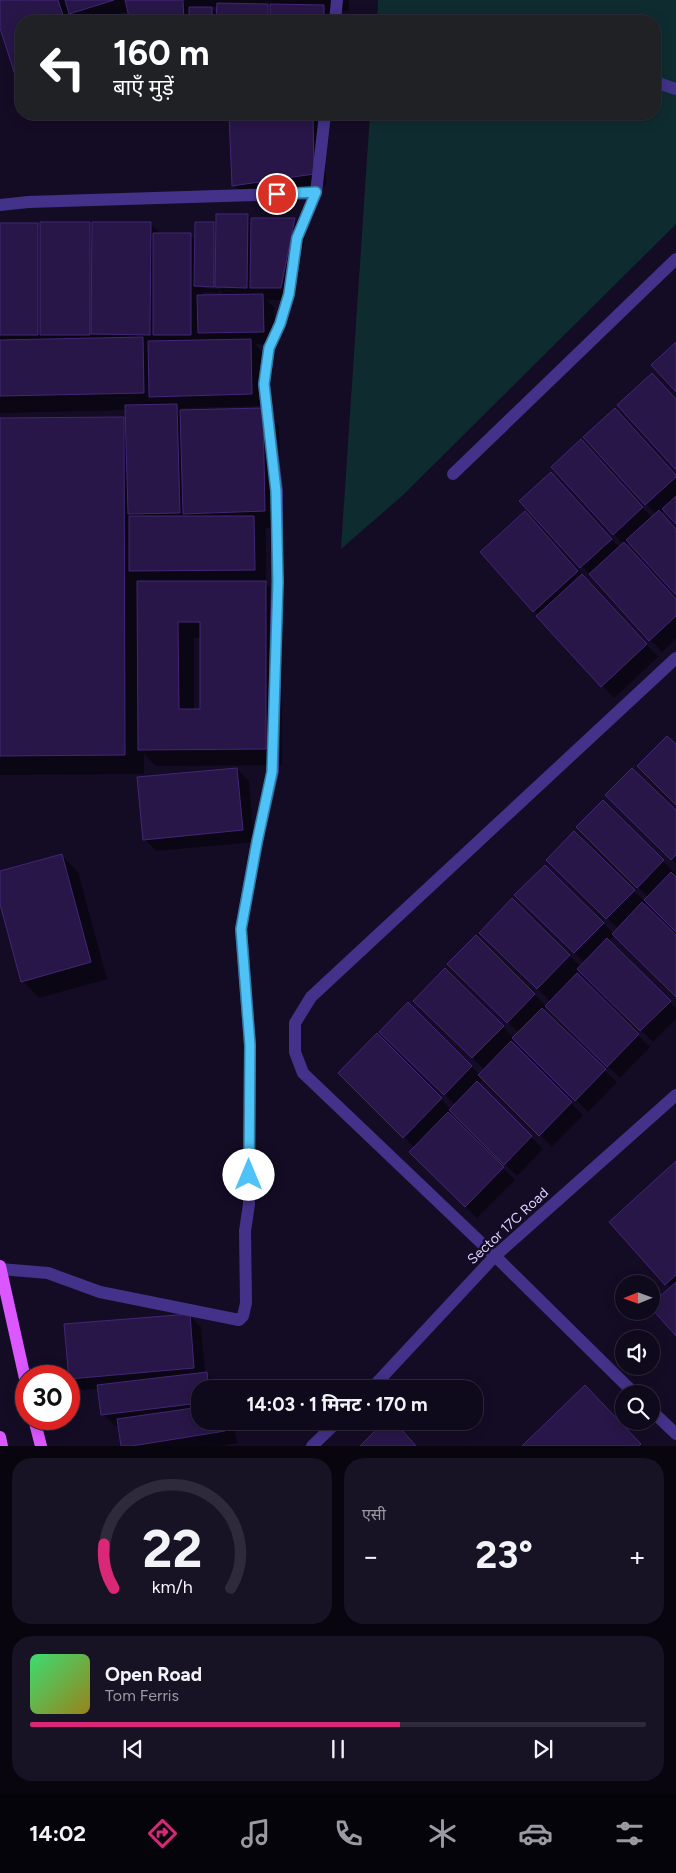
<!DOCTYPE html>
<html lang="hi">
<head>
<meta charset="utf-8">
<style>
	body { margin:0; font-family:Figtree,"Noto Sans Devanagari",sans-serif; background:#181225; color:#f1f3f6; height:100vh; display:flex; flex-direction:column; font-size:19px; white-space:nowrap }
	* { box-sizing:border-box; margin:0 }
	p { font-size:16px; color:#9b9aa3 }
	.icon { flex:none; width:28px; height:28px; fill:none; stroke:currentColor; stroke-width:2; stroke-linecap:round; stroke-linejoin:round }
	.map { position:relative; height:1446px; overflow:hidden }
	.side { display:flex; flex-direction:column; gap:12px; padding:12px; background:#08050f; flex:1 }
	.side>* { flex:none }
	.banner { position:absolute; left:15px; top:15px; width:646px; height:105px; border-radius:20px; box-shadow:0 2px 12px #0003,0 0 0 1px #2f2a3b; background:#202124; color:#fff; overflow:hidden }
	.needle { width:32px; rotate:269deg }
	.buttons { position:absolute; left:615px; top:1275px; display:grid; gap:10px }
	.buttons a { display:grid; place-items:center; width:45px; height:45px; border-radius:50%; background:#0f091c; box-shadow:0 2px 12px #0003,0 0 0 1px #2f2a3b; font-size:25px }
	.speed { position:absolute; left:15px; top:1365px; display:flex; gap:10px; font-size:25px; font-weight:700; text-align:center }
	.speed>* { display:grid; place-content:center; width:65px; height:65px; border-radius:50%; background:#0f091c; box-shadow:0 2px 12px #0003,0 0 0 1px #2f2a3b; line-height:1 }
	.speed .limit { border:8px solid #d22; background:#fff; color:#111 }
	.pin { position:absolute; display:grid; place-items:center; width:42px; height:42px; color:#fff; margin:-21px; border:2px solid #fff; border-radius:50%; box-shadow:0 1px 5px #0007 }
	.me { position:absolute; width:55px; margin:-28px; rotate:0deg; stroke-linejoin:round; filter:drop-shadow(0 0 4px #0008) }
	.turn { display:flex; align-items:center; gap:18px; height:105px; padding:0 15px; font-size:22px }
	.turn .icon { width:65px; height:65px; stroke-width:2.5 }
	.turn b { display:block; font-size:35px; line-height:42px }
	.big { font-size:38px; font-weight:700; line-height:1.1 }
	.side .card { flex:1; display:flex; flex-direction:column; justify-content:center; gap:8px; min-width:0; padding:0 18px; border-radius:20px; background:#181225 }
	.side .dial { align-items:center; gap:0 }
	.dial svg { height:130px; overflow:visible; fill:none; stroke:#2f2a3b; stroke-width:7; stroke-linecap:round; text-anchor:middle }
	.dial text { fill:#f1f3f6; stroke:none }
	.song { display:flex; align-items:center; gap:15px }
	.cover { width:60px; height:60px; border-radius:8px; background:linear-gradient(135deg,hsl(140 70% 55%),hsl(50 70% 35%)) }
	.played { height:5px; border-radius:2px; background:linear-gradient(90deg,#db2777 60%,#2f2a3b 60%) }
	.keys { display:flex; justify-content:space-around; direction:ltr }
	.heat { display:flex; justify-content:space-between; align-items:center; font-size:28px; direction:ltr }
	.side .tiles { flex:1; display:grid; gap:12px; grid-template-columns:1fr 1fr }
	.card:last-child { grid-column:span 2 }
	.trip { position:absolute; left:191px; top:1380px; width:292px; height:50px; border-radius:20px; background:#0f091c; box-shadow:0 2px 12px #0003,0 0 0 1px #2f2a3b; font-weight:700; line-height:50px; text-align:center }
	.dock { display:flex; height:80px; justify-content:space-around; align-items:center; background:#06040b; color:#9b9aa3 }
	.dock .icon { width:35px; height:35px }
	.dock .selected { color:#db2777 }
	.dock b { font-size:22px; color:#f1f3f6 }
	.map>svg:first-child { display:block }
	.green { fill:#0e2c30 }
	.shadow { fill:#0007; fill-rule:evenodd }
	.building { fill:#281648; stroke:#432677; fill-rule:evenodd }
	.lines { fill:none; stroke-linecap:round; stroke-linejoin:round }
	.service { stroke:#433289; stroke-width:12 }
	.minor { stroke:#433289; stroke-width:12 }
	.primary { stroke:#db57ff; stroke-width:12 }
	.route-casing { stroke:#337fa1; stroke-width:12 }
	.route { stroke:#4fc3f7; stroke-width:9 }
	.labels { text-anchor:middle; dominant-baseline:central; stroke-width:5; stroke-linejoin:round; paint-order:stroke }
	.street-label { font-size:14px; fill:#ddd0ff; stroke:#140c25 }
</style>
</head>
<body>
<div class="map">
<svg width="676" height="1446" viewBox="0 0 676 1446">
	<rect width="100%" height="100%" fill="#140c25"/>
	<path class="green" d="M378,0h298v224l-274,272 -61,53 29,-435h285v-93h-278z"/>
	<path class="shadow" d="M0,0h349v11h-21l8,8v2h-204l-3,-10 -34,10h-17l-3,-3 1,3h-55v58l-5,-5 -16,-50zM218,6v9l-8,-8z
		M230,114h94l2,72 -80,11 -12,-12z
		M248,215l4,4h42l12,13 -13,68h-26l7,7 1,37h-20l7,8 2,54 -84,2 3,3 79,-1 17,16 2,101 -15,1v55l16,16v166l-126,1 -12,-12v20l-144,1v-356h124l3,3v-12l-127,3v-189l38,1 3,3 49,-4 3,3 57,-4 12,12h28l6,6 18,-18 3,4zM203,285l17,1v3l-17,-1zM219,290l6,6h-22v-4l16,1zM194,638h7v72h-7z
		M615,409l61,66v47l-11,-12 -5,4 16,16v63l-46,-51 -4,4 50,54v39l-14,13 -141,-151 42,-15 57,62 3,-4 -9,-10 -21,-81 59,65 4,-4 -10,-10z
		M537,525l121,132 -44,41 -77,-82 1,-1 -56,-63z
		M237,769l12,12 5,61 -97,9 -13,-12z
		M607,795l69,17v51z
		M603,801l71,71 2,-2 -3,5 3,3v52l-29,-29 -3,4 32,32v58l-61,-60 -6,6 67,67v11l-23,23 -73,-72 -4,3 74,74 -30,31 -73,-72 -4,4 74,72 -29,30 -73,-73 -4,4 72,72 -31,32 -69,-68 -5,5 65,65 -26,27 -65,-64 -3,3 66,65 -38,38 -66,-66 4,-4 -75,-75 37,-38 74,74 4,-4 -74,-73 27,-29 72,72 5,-5 -70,-69 30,-32 69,69 5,-5 -70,-69 27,-28 70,70 5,-4 -70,-69 31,-33 69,67 4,-4 -69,-68 29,-29 69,68 4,-5 -70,-69 26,-27 70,68 4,-4 -70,-70z
		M61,855l17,17 29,107 -68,19 -16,-17 -23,-82v-27z
		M676,1163v171l-5,-46 -60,-66z
		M189,1315l12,12 4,46 14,12v4h-19v32h33l4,22 -16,3h-99l-3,-20h-4l-12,-12 -4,-25 -18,1 -12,-12z"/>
	<path class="building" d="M0,0h58l7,21h-44v52l-6,2 -15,-47z
		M65,0h49l-45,14z
		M125,0h58l1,21h-54z
		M217,3l51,1v17h-52z
		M270,4l54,1v16h-54z
		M189,7h23v14h-23z
		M229,114h84l1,60 -82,12z
		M216,214h32l-1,74 -32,-1z
		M251,218h44l-14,70h-31z
		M40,222h50v113h-50z
		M92,222h59l-1,113 -59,-1z
		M195,222h19v65l-20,-1z
		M0,223h38v112h-38z
		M153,233h38v102h-38z
		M263,294l1,38 -66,1 -1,-38z
		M143,337l1,56 -144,3v-56z
		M251,339l1,55 -103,3 -1,-56z
		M676,342v50l-25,-27z
		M652,373l24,26v71l-59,-65z
		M177,404l3,109 -52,1 -3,-109z
		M263,408l2,103 -82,3 -3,-104z
		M615,408l61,67v2l-31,28 -62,-68z
		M124,417l1,338 -125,1v-338z
		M581,439l62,68 -30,28 -62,-68z
		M551,472l61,67 -32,29 -61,-67z
		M676,496v28l-14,-15z
		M659,510l17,19v66l-50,-55z
		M525,511l53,60 -45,41 -53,-60z
		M129,516h125l1,54 -126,1z
		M624,542l52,57v17l-27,25 -60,-67z
		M582,574l65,70 -46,43 -65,-71z
		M137,581h129v168l-128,1zM178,622h22v87h-21z
		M667,736l9,8v61l-39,-39z
		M237,768l6,62 -100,10 -6,-63z
		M632,768l44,42v45l-5,5 -66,-65z
		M603,800l61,60 -27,28 -61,-61z
		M574,831l61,59 -29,29 -60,-59z
		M62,854l29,108 -70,20 -21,-78v-33z
		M545,865l59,58 -30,30 -60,-58z
		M671,872l5,5v55l-32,-32z
		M512,898l58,57 -33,34 -58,-56z
		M642,902l34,33v62l-64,-63z
		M476,935l59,59 -28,29 -60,-59z
		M607,938l64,63 -31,30 -63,-62z
		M445,968l59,58 -32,32 -59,-57z
		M577,973l62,61 -32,33 -62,-61z
		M408,1002l64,64 -28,29 -65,-63z
		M542,1008l64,61 -31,32 -63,-63z
		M377,1033l65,65 -39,40 -65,-65z
		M511,1041l61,61 -33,34 -61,-61z
		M477,1081l55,55 -28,29 -55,-55z
		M448,1112l56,55 -39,40 -56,-55z
		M676,1161v114l-11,10 -56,-63z
		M676,1282v54l-25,-28v-4z
		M190,1314l4,54 -125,11 -5,-55z
		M207,1372l2,17h-9v14l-99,12 -4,-30z
		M585,1385l56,59 -2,2h-117z
		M200,1407v14h24l1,10 -93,15h-11l-4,-27z
		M385,1421h9l22,25h-56z"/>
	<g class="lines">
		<path class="service" d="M655,82l21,7"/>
		<path class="minor" d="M335,21l2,-21
			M0,205l28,-3 288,-9 9,-79
			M453,474l223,-215
			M0,1269l48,4 52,19 139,28 4,-4 3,-13 -1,-72 4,-27 1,-159 -9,-116 16,-87 16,-71 4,-189v-91l-13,-107 5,-36 11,-24 9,-30 8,-56 19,-45
			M371,1389l124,-133 181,-161
			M635,1394l-140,-138 -192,-183 -8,-21v-29l16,-26 365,-339
			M651,1410l25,24
			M312,1446l26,-25"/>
		<path class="primary" d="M0,1266l26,117
			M34,1419l7,27
			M0,1437l2,9"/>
	</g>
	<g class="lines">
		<defs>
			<path id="route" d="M249,1175l1,-130 -9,-116 16,-87 15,-70 6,-190 -2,-91 -12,-107 5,-36 11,-24 9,-30 8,-56 19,-46 -39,2"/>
		</defs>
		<use href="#route" class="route-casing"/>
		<use href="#route" class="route"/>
	</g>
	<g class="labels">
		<g class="street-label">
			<text transform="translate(508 1226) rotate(-43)">Sector 17C Road</text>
		</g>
	</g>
</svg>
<div class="buttons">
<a><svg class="needle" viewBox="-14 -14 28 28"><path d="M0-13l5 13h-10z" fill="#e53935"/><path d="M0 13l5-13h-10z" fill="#9b9aa3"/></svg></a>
<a><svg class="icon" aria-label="sound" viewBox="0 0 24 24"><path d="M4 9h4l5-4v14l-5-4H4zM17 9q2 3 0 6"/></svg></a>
<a><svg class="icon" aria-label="search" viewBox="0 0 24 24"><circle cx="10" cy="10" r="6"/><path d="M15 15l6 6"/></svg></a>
</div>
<div class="speed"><div class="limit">30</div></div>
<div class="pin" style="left:277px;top:194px;background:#d93025"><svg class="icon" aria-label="arrive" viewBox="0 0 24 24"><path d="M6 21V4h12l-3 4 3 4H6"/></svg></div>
<svg class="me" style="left:249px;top:1175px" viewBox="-20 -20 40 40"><circle r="19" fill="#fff"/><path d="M0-13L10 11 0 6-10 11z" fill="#4fc3f7"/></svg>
<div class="trip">14:03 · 1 मिनट · 170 m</div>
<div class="banner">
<div class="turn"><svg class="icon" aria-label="left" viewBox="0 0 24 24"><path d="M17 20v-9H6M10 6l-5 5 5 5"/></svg><div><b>160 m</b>बाएँ मुड़ें</div></div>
</div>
</div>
<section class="side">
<div class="tiles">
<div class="card dial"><svg viewBox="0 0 100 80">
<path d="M14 69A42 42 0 1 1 86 69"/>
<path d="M14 69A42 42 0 0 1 8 42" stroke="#db2777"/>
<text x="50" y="56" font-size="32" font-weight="700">22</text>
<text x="50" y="72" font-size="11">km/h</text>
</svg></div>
<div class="card"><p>एसी</p>
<div class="heat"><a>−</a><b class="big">23°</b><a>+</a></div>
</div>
<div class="card">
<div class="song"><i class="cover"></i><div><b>Open Road</b><p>Tom Ferris</p></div></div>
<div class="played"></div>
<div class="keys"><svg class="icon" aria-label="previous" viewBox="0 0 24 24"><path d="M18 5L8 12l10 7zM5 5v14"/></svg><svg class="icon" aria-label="pause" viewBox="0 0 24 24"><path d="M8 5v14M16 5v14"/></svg><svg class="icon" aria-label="next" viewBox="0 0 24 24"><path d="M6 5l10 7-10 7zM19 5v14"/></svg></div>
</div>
</div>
</section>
<nav class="dock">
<b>14:02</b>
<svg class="icon selected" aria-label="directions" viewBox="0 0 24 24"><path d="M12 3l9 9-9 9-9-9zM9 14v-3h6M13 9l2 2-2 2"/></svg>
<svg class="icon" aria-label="music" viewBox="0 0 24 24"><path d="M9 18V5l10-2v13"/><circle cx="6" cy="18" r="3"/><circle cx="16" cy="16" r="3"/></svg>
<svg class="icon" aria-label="phone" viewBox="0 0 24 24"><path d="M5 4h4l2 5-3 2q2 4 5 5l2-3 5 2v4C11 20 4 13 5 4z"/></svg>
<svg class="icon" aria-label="climate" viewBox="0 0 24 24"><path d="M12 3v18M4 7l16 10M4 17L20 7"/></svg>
<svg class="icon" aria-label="car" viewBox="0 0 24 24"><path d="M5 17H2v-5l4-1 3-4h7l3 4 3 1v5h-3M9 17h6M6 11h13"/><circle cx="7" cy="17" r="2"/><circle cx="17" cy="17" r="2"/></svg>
<svg class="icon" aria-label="filters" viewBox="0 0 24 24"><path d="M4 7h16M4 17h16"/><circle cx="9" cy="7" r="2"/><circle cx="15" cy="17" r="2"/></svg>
</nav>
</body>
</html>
